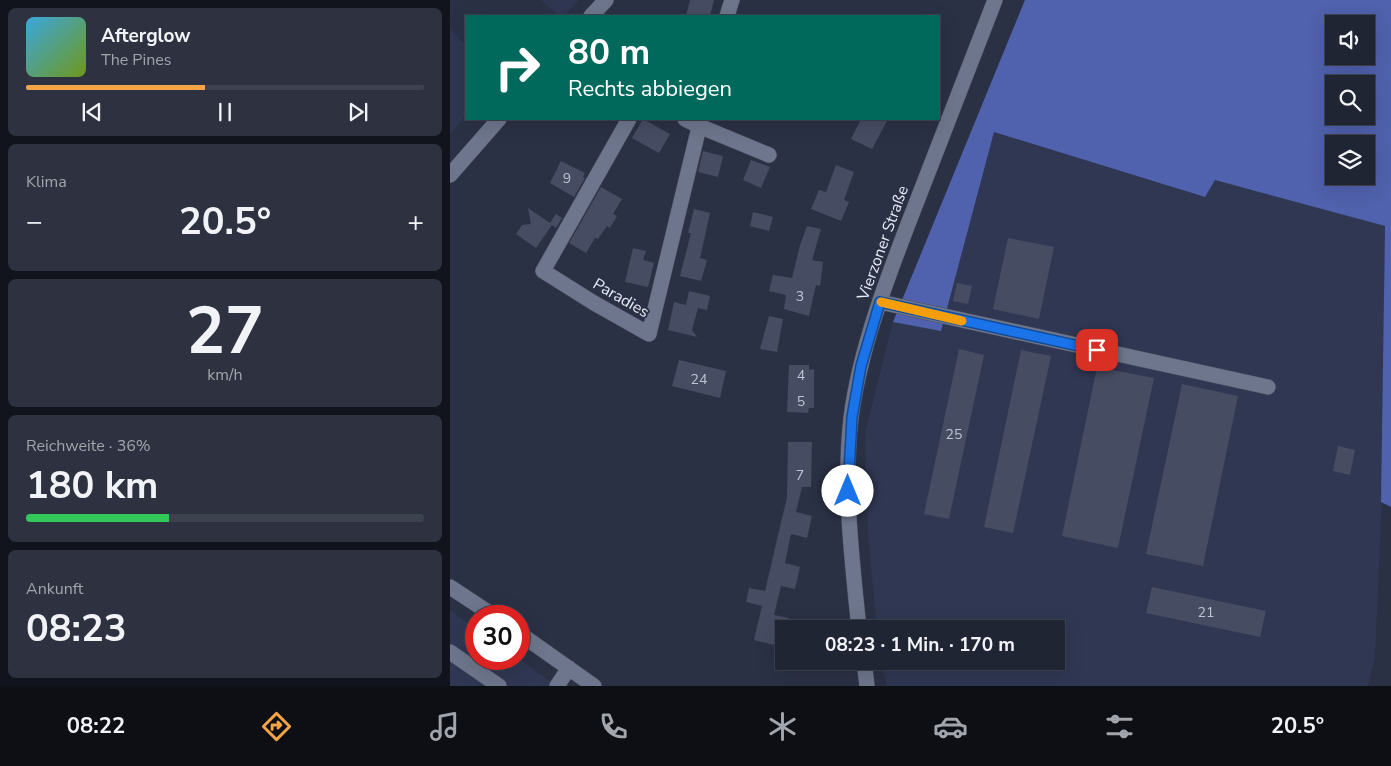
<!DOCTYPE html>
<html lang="de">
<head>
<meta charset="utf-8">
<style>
	body { margin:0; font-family:"Nunito Sans",sans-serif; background:#2d3140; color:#f1f3f6; height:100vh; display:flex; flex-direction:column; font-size:19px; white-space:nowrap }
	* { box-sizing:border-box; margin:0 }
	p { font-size:16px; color:#a2a5ac }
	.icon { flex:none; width:28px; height:28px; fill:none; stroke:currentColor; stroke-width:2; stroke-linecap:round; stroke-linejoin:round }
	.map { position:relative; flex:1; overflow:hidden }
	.details { display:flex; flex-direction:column; gap:8px; padding:8px; background:#12141d; width:450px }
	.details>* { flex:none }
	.guide { position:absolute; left:15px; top:15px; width:475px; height:105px; border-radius:0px; box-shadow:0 5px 20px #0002,0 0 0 1px #3d424f; background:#00695c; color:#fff; overflow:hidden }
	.controls { position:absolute; left:875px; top:15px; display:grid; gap:10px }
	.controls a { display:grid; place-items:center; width:50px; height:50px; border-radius:0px; background:#202534; box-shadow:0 5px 20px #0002,0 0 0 1px #3d424f; font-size:25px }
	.speed { position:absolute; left:15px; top:605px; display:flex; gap:10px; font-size:25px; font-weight:700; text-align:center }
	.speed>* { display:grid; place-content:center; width:65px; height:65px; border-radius:50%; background:#202534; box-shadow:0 5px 20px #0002,0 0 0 1px #3d424f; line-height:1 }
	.speed .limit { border:8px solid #d22; background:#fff; color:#111 }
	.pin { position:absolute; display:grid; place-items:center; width:42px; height:42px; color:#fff; margin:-21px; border-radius:10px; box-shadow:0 2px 8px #0006 }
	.me { position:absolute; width:55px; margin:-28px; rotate:0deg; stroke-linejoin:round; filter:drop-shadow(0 0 4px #0008) }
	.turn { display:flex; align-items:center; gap:18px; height:105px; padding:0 20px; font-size:22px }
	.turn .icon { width:65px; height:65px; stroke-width:2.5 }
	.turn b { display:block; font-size:35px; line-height:42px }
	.big { font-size:38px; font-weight:700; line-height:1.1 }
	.details .widget { flex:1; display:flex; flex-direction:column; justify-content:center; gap:8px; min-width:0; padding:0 18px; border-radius:8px; background:#2d3140 }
	.details .dial { align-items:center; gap:0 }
	.dial b { font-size:65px; line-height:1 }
	.song { display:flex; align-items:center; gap:15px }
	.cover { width:60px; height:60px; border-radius:8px; background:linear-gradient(135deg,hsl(200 70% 55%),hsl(80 70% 35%)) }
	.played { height:5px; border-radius:2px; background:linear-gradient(90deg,#f4a444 45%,#3d424f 45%) }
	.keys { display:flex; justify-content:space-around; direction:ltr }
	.heat { display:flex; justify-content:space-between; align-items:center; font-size:28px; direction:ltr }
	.charge { height:8px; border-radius:4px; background:linear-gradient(90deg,#34c759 36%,#3d424f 0) }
	.trip { position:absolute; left:325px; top:620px; width:290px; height:50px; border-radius:0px; background:#202534; box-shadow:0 5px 20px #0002,0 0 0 1px #3d424f; font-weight:700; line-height:50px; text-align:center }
	.tabs { display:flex; height:80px; justify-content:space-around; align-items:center; background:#0d0f15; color:#a2a5ac }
	.tabs .icon { width:35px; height:35px }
	.tabs .on { color:#f4a444 }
	.tabs b { font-size:22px; color:#f1f3f6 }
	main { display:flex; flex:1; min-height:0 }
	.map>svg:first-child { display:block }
	.built { fill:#303752 }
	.forest { fill:#5061ad; fill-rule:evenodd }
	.building { fill:#464c62 }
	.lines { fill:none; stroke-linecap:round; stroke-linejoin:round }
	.minor-casing { stroke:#4a4f61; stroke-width:16 }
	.minor { stroke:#6e768d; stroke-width:15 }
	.route-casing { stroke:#114b97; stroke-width:12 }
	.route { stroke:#1a73e8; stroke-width:9 }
	.slow { stroke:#f59e0b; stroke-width:9 }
	.labels { text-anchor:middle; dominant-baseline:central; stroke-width:4; stroke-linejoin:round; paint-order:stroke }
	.number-label { font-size:14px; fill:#bfc4d3 }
	.street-label { font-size:16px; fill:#e7ecf9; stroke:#2b3145 }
</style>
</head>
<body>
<main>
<section class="details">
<div class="widget">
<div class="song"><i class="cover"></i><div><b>Afterglow</b><p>The Pines</p></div></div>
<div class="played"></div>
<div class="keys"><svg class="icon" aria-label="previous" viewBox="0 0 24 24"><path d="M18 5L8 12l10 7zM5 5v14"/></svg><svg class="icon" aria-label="pause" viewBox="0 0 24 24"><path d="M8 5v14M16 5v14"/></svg><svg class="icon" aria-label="next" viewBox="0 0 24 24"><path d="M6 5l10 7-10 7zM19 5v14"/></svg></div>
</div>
<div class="widget"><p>Klima</p>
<div class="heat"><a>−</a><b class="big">20.5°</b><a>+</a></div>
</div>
<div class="widget dial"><b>27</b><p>km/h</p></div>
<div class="widget"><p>Reichweite · 36%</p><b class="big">180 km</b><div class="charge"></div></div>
<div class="widget"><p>Ankunft</p><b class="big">08:23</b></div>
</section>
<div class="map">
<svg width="941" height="686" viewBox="0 0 941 686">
	<rect width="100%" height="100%" fill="#2b3145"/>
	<path class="built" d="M91,0h38l-15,16h-5z
		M0,29l16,17v69l-16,19z
		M543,132l211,65 11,-17 170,46 -2,247 -8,184 -7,29h-481l-6,-25h175v-32h-179l-9,-95 -3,-100 28,-112 48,8z
		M0,610l26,19v30h43l38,27h-107z"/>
	<path class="forest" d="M575,0h366v507l-10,-5 4,-276 -170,-46 -10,17 -211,-65 -53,199 -48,-9zM884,24h32v32h-32zM884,84h32v32h-32zM884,144h32v32h-32z"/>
	<path class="building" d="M240,0h24l-4,16h-24z
		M193,119l27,15 -11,19 -27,-15z
		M411,119h27l-16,30 -21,-10z
		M253,151l20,5 -5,21 -20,-5z
		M301,160l19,7 -9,21 -18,-8z
		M111,161l24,12 -2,4 2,1 -11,19 -24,-14z
		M386,165l18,7 -10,28 5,2 -8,19 -30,-12 8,-19 7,2z
		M151,187l21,12 -9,15 4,2 -7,12 -3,-2 -9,13 -3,-1 -9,15 -17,-10z
		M78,208l22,15 6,-9 6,4 -6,10 -4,-3 -16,23 -20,-14 6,-9 9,-1z
		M244,209l16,4 -10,45 7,2 -6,21 -21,-5 11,-43h-3z
		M303,212l20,5 -4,14 -19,-5z
		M357,226l14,3 -9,31 11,2 -3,24 -4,-1 -7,31 -25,-7 2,-14 -17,-4 4,-16 19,3 8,-33z
		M558,238l46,9 -15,72 -46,-10z
		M183,248l13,3 -3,9 11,3 -6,24 -23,-5z
		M507,283l15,3 -4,18 -15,-3z
		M239,291l21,5 -3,14 -9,-2 -6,22 5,7 -29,-7 6,-28 12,3z
		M319,316l14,3 -6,33 -17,-3z
		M509,349l25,6 -35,164 -25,-5z
		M571,350l30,6 -38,177 -29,-6z
		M229,360l47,11 -6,27 -48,-12z
		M339,365h20v5l5,-1v39h-5l-1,5 -21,-1z
		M647,367l57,11 -36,170 -56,-12z
		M732,384l56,12 -35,170 -57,-12z
		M338,442h24l-1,45h-9l-6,25 16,4 -5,22 -16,-4 -6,29 15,4 -5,22 -14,-3 -7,29 15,3 -3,11h-2v11l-9,-1 -1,6 -20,-5 8,-34 -16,-4 3,-14 16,3 22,-94z
		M888,446l17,4 -5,25 -17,-4z
		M702,587l114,24 -6,26 -114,-24z"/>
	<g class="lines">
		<defs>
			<path id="minor" d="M141,16l15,-16
				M277,16l5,-16
				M179,119l-86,152 51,32 55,31 52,-215
				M235,119l14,7 70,29
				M0,175l49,-56
				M430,302l388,85
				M0,587l44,29
				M409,629c-7,-70 -16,-141 -8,-211 9,-72 40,-150 66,-217 26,-67 52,-134 78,-201
				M69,633l75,53
				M0,652l49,34
				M414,661l3,25
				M107,686l12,-18"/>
		</defs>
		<use href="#minor" class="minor-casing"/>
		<use href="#minor" class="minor"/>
	</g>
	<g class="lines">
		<defs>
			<path id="route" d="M398,491l4,-74 9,-51 19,-64 217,48"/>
		</defs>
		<use href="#route" class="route-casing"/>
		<use href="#route" class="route"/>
		<path class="slow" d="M431,302l81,19"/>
	</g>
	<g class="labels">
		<g class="number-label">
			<text x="117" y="178">9</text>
			<text x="350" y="296">3</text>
			<text x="351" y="375">4</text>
			<text x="249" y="379">24</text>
			<text x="351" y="401">5</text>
			<text x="504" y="434">25</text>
			<text x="350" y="475">7</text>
			<text x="756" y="612">21</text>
		</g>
		<g class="street-label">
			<text transform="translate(433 243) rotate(-70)">Vierzoner Straße</text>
			<text transform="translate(171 298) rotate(30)">Paradies</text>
		</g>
	</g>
</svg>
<div class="controls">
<a><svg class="icon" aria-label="sound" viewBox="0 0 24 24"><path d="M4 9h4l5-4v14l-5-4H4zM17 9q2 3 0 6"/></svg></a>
<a><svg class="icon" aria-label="search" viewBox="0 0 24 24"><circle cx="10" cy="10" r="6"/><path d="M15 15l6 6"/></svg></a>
<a><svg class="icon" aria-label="layers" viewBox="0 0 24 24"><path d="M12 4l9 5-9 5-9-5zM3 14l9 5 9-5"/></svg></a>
</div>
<div class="speed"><div class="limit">30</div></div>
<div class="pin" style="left:647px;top:350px;background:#d93025"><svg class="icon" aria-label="arrive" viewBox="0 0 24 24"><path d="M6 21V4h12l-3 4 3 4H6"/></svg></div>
<svg class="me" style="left:398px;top:491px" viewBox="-20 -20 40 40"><circle r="19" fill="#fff"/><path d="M0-13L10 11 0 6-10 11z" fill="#1a73e8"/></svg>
<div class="trip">08:23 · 1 Min. · 170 m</div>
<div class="guide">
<div class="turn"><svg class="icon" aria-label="right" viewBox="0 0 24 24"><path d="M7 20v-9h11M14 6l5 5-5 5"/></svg><div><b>80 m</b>Rechts abbiegen</div></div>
</div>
</div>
</main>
<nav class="tabs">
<b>08:22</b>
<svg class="icon on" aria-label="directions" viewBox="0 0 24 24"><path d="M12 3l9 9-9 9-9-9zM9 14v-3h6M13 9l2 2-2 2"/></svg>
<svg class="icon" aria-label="music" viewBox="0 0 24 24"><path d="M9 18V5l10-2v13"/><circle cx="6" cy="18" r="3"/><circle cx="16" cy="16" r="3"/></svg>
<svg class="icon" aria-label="phone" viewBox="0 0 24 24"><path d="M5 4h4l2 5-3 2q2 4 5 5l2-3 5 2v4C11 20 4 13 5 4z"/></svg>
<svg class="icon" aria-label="climate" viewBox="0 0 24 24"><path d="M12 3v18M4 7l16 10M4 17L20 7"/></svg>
<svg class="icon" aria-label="car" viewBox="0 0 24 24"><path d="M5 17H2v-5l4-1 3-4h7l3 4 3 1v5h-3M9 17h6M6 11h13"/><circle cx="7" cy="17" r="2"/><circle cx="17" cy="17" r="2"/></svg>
<svg class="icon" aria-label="filters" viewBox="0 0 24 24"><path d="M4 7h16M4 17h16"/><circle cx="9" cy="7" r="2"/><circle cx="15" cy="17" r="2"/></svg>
<b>20.5°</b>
</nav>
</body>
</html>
